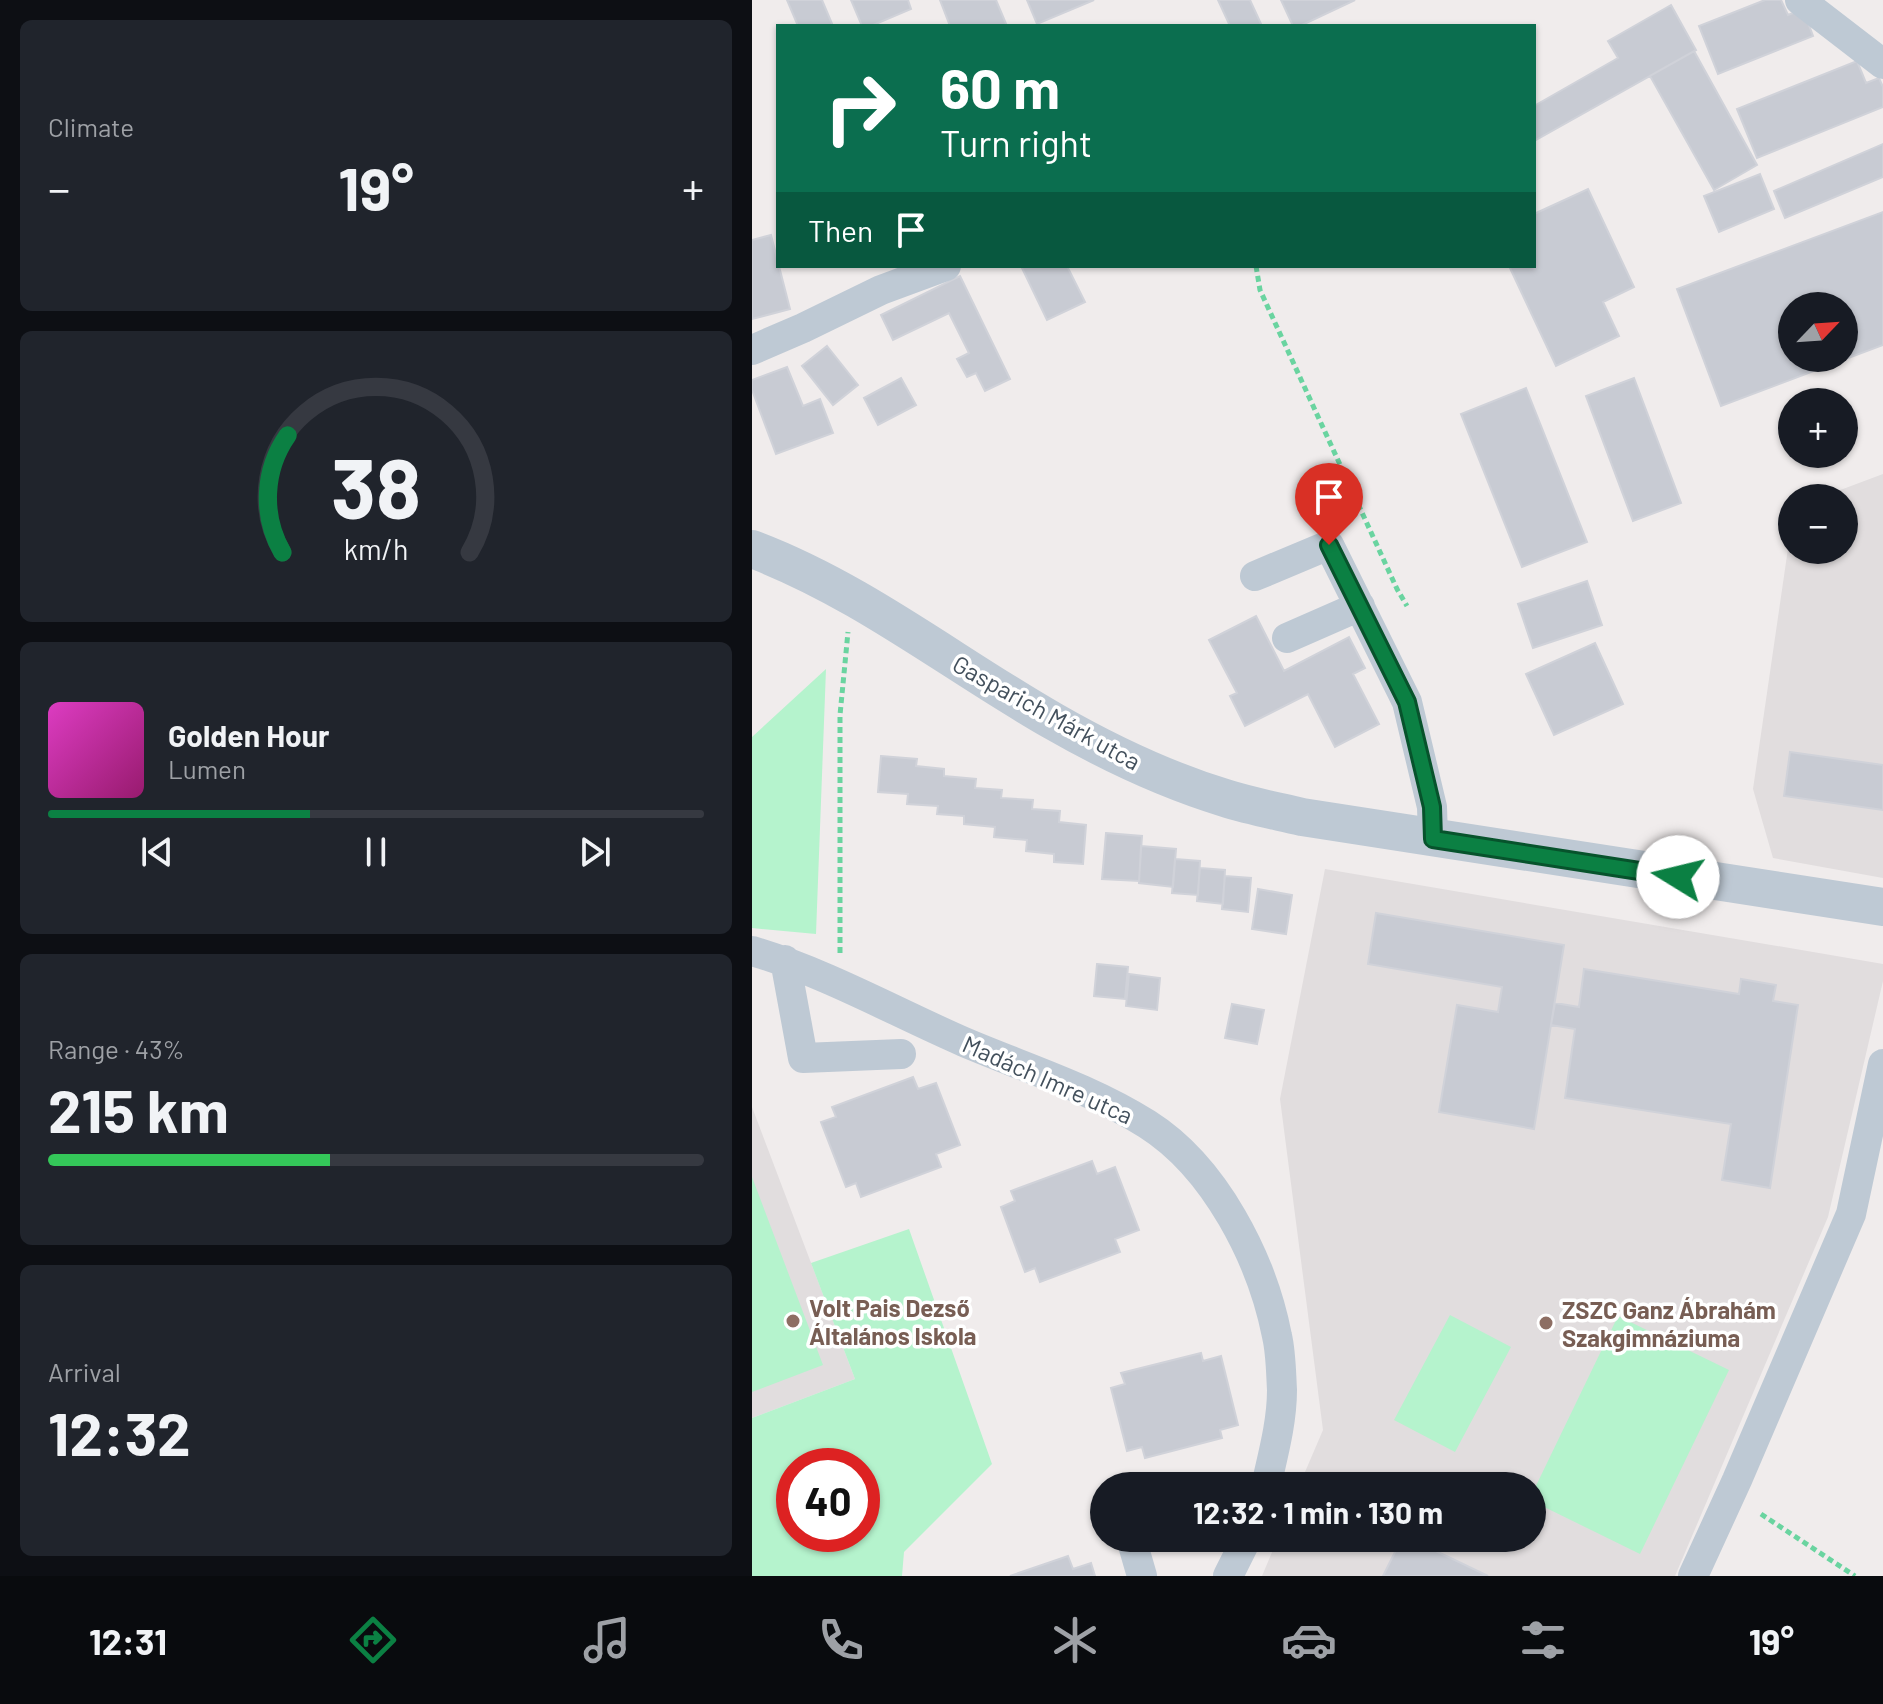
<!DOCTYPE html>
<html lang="en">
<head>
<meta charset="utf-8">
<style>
	body { margin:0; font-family:Barlow,sans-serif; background:#20242c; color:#f1f3f6; height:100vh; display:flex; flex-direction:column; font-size:30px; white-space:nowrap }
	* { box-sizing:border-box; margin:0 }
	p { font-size:26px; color:#9ea1a6 }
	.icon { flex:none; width:44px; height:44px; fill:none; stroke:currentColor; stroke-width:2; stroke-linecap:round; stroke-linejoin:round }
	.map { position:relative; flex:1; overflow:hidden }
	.panel { display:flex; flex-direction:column; gap:20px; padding:20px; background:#0d0f14; width:752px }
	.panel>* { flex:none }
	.banner { position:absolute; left:24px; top:24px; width:760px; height:244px; border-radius:0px; box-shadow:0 2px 6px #0004; background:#0b6e4f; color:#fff; overflow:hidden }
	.needle { width:52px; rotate:65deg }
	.tools { position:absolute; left:1026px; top:292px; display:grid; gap:16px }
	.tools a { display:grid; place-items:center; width:80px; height:80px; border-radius:50%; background:#171b24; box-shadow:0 2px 6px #0004; font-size:40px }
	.speed { position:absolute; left:24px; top:1448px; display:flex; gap:16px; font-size:40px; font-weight:700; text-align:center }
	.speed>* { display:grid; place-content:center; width:104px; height:104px; border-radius:50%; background:#171b24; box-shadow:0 2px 6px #0004; line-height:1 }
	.speed .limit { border:12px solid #d22; background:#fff; color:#111 }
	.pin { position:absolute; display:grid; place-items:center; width:68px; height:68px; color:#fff; margin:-82px -34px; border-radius:50% 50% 50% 0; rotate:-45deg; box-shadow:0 0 8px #0007 }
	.pin .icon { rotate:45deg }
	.me { position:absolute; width:88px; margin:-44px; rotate:279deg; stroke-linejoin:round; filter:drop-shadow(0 0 6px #0008) }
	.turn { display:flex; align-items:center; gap:28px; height:168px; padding:0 32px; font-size:36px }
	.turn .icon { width:104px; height:104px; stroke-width:2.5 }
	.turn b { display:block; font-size:56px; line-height:68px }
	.then { display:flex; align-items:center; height:76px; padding:0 32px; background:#0003; gap:16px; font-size:30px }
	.big { font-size:60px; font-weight:700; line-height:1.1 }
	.panel .tile { flex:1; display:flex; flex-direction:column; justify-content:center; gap:12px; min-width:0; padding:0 28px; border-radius:12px; background:#20242c }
	.panel .dial { align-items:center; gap:0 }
	.dial svg { height:208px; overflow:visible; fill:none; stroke:#363941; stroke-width:7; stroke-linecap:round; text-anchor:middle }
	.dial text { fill:#f1f3f6; stroke:none }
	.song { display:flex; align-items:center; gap:24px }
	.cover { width:96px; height:96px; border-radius:12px; background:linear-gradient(135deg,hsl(310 70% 55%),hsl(320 70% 35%)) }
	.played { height:8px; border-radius:4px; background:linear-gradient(90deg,#0b8043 40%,#363941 40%) }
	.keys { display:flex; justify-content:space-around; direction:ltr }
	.heat { display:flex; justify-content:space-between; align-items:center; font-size:44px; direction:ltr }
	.charge { height:12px; border-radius:6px; background:linear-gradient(90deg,#34c759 43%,#363941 0) }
	.trip { position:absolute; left:338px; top:1472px; width:456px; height:80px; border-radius:40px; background:#171b24; box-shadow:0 2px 6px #0004; font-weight:700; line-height:80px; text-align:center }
	.menu { display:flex; height:128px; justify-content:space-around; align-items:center; background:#090b0e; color:#9ea1a6 }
	.menu .icon { width:56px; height:56px }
	.menu .on { color:#0b8043 }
	.menu b { font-size:36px; color:#f1f3f6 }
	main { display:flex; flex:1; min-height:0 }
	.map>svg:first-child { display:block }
	.education { fill:#e1ddde }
	.green { fill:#b5f3cd; fill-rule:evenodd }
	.building { fill:#c8cbd3; stroke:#d0d2d9; stroke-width:2; fill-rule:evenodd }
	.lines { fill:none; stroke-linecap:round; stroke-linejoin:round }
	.path { stroke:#6ad4a0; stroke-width:5; stroke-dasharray:6 4; stroke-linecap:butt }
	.minor { stroke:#bec9d4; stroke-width:30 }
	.tertiary { stroke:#bec9d4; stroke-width:38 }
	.route-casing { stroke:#07532c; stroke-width:20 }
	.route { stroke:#0b8043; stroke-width:14 }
	.education-dot { fill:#8d6e63; stroke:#fff; stroke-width:3 }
	.labels { text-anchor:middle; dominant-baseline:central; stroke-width:7; stroke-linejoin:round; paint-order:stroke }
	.street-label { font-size:24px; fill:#43505c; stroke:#fff }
	.education-label { font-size:24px; font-weight:bold; fill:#785e54; stroke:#fff; text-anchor:start }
</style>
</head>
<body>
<main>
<section class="panel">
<div class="tile"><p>Climate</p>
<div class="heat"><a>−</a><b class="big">19°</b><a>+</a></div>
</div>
<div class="tile dial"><svg viewBox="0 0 100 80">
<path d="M14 69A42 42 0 1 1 86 69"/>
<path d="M14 69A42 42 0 0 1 16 24" stroke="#0b8043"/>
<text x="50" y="56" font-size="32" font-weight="700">38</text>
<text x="50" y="72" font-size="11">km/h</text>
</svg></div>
<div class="tile">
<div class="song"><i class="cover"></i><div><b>Golden Hour</b><p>Lumen</p></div></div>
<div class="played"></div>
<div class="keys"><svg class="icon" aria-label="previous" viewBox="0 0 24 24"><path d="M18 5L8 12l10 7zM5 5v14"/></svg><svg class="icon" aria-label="pause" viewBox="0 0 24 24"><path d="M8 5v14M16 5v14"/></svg><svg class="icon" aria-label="next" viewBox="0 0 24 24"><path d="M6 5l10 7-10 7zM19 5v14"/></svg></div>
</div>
<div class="tile"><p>Range · 43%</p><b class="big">215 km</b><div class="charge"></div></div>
<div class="tile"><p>Arrival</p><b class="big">12:32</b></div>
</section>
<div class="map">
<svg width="1131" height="1576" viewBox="0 0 1131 1576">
	<rect width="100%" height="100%" fill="#f0ecec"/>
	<path class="education" d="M1131,474v404l-110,-20 -20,-69 39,-268v29h52v-52h-25z
		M573,869l558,95v17l-55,236 -153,359h-413l16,-38h254v-52h-233l24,-56 -43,-331z
		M0,1107l103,272 -103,39z"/>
	<path class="green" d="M74,669l-10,265 -64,-6v-191z
		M0,1177l71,188 -71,27z
		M157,1229l83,235 -88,88 -2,24h-150v-158l103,-39 -44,-116zM110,1466v68h-68v-68z
		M698,1315l61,32 -56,105 -61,-32z
		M866,1316l111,54 -89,184 -108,-53v-7z"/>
	<path class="building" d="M35,0h35l11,26h-35z
		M99,0h57l3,9 -40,17h-9z
		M188,0h56l11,26h-57z
		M275,0h67l-57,24z
		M466,0h32l12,26h-32z
		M529,0h74l-55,26h-7z
		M1013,0h16l7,15 15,-6 10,27 -95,38 -19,-48z
		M919,5l25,45 -162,91v-35l84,-48 -10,-17z
		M942,51l63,114 -43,25 -64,-114z
		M1105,61l9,22 13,-5 4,9v20l-126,51 -20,-49z
		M1131,144v33l-98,41 -11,-27z
		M1008,174l14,35 -55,23 -15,-36z
		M836,189l46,98 -31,15 16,34 -63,30 -47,-100h25v-52z
		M1131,212v133l-162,61 -44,-117zM1040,306h52v52h-52z
		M19,235l19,74 -38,10v-79z
		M269,266h46l18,36 -38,18z
		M208,276l50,103 -25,12 -9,-18 -9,4 -10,-18 12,-6 -20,-40 -56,27 -12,-25z
		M75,346l31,39 -25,20 -31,-39z
		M35,367l16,39 17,-7 13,34 -57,21 -24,-64v-10z
		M149,378l15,27 -38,20 -14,-27z
		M882,378l47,125 -48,18 -47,-125z
		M774,388l61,154 -65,25 -61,-153z
		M835,581l15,44 -69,23 -15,-44z
		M504,616l28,55 65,-34 16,31 -12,6 26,50 -44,23 -27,-53 -63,32 -15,-30 7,-3 -28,-53z
		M843,643l28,61 -69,31 -28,-61z
		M1038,752l93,13v45l-99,-14z
		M129,756l36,3 -1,7 28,3v7l32,3 -1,9 27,2 -1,8 32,2 -1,9 28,2 -1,11 27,3 -3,39 -29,-2v-8l-28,-3 1,-11 -33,-3 1,-10 -31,-3v-8l-27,-2 1,-8 -31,-2 1,-10 -30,-2z
		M354,833l36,3 -3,45 -37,-2z
		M389,846l35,3 -3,38 -34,-4z
		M423,859l25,2 -2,34 -26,-2z
		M448,868l25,2 -2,34 -26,-3z
		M473,876l26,2 -3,34 -26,-3z
		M506,889l34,6 -6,39 -34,-5z
		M624,913l188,32 -30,184 -95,-17 18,-107 41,7 4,-25 -134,-23z
		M345,964l31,3 -3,32 -31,-3z
		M832,969l155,25 2,-15 35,6 -3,16 25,4 -28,183 -48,-8 9,-56 -166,-26 10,-69 -24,-4 4,-22 24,4z
		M377,974l31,4 -3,32 -31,-4z
		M480,1004l32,6 -7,34 -32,-6z
		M161,1077l5,12 18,-6 24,62 -24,9 5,13 -80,30 -5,-14 -10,4 -25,-65 15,-5 -4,-10z
		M340,1161l5,13 18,-7 24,63 -24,9 5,13 -80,30 -5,-14 -10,4 -24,-65 14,-6 -4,-10z
		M449,1353l2,8 18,-5 17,69 -18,5 2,8 -77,20 -3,-11 -15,4 -16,-63 14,-4 -4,-11z
		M650,1538h7l79,38h-105z
		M316,1556l5,13 18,-6 4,13h-85z"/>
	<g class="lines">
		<path class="path" d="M504,266l4,24 137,299 10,17
			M88,953v-238l8,-83
			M1009,1514l94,62"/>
		<path class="minor" d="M1048,0l83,64
			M0,350l51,-22 78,-38 65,-24
			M503,576l74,-31 78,157 25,105 1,32
			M535,638l73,-32
			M0,951c74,22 141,60 212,91 61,26 126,46 183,82 68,43 115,135 130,212 4,17 4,37 5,54 0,32 -9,65 -16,96
			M33,960l18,98 98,-4
			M379,1538l11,38
			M476,1576l19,-38
			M941,1576l44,-96 114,-266 32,-150"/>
		<path class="tertiary" d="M0,549c109,41 201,115 301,172 54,31 113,59 172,77 25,8 52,13 77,19l581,90"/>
	</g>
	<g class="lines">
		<defs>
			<path id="route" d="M577,545l78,157 25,105 1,32 245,38"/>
		</defs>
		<use href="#route" class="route-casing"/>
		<use href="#route" class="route"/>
	</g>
	<g class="education-dot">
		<circle cx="41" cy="1321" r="8"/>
		<circle cx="794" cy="1323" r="8"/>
	</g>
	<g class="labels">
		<g class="street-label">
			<text transform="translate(295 712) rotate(29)">Gasparich Márk utca</text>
			<text transform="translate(296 1079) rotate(24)">Madách Imre utca</text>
		</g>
		<g class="education-label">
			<text x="57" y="1307">Volt Pais Dezső<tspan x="57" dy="28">Általános Iskola</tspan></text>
			<text x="810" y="1309">ZSZC Ganz Ábrahám<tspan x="810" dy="28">Szakgimnáziuma</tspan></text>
		</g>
	</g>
</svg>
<div class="tools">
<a><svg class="needle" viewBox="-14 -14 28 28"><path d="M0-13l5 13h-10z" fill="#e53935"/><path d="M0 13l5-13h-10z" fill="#9ea1a6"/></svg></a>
<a>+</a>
<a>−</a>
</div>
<div class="speed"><div class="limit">40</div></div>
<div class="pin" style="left:577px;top:545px;background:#d93025"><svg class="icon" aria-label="arrive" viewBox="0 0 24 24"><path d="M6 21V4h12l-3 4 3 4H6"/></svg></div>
<svg class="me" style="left:926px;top:877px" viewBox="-20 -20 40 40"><circle r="19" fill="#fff"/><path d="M0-13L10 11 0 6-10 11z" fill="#0b8043"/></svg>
<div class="trip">12:32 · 1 min · 130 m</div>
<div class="banner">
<div class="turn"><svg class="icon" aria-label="right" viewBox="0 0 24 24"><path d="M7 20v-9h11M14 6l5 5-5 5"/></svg><div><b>60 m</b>Turn right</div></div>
<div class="then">Then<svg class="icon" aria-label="arrive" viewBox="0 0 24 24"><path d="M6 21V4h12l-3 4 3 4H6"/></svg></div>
</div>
</div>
</main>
<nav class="menu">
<b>12:31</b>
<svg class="icon on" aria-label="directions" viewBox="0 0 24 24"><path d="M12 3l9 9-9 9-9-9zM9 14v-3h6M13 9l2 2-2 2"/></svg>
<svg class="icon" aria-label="music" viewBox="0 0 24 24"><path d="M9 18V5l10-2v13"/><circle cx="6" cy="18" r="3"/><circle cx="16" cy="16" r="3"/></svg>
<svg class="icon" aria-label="phone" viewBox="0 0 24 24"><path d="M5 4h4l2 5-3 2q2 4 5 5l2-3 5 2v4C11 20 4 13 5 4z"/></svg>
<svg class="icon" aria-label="climate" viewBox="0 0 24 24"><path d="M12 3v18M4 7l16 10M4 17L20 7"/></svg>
<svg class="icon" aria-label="car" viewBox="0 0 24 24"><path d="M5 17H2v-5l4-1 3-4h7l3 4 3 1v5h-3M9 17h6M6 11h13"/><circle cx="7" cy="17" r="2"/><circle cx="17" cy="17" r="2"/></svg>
<svg class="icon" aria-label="filters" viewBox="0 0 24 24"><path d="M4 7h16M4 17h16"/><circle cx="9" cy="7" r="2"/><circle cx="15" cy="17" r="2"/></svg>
<b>19°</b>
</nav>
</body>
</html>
